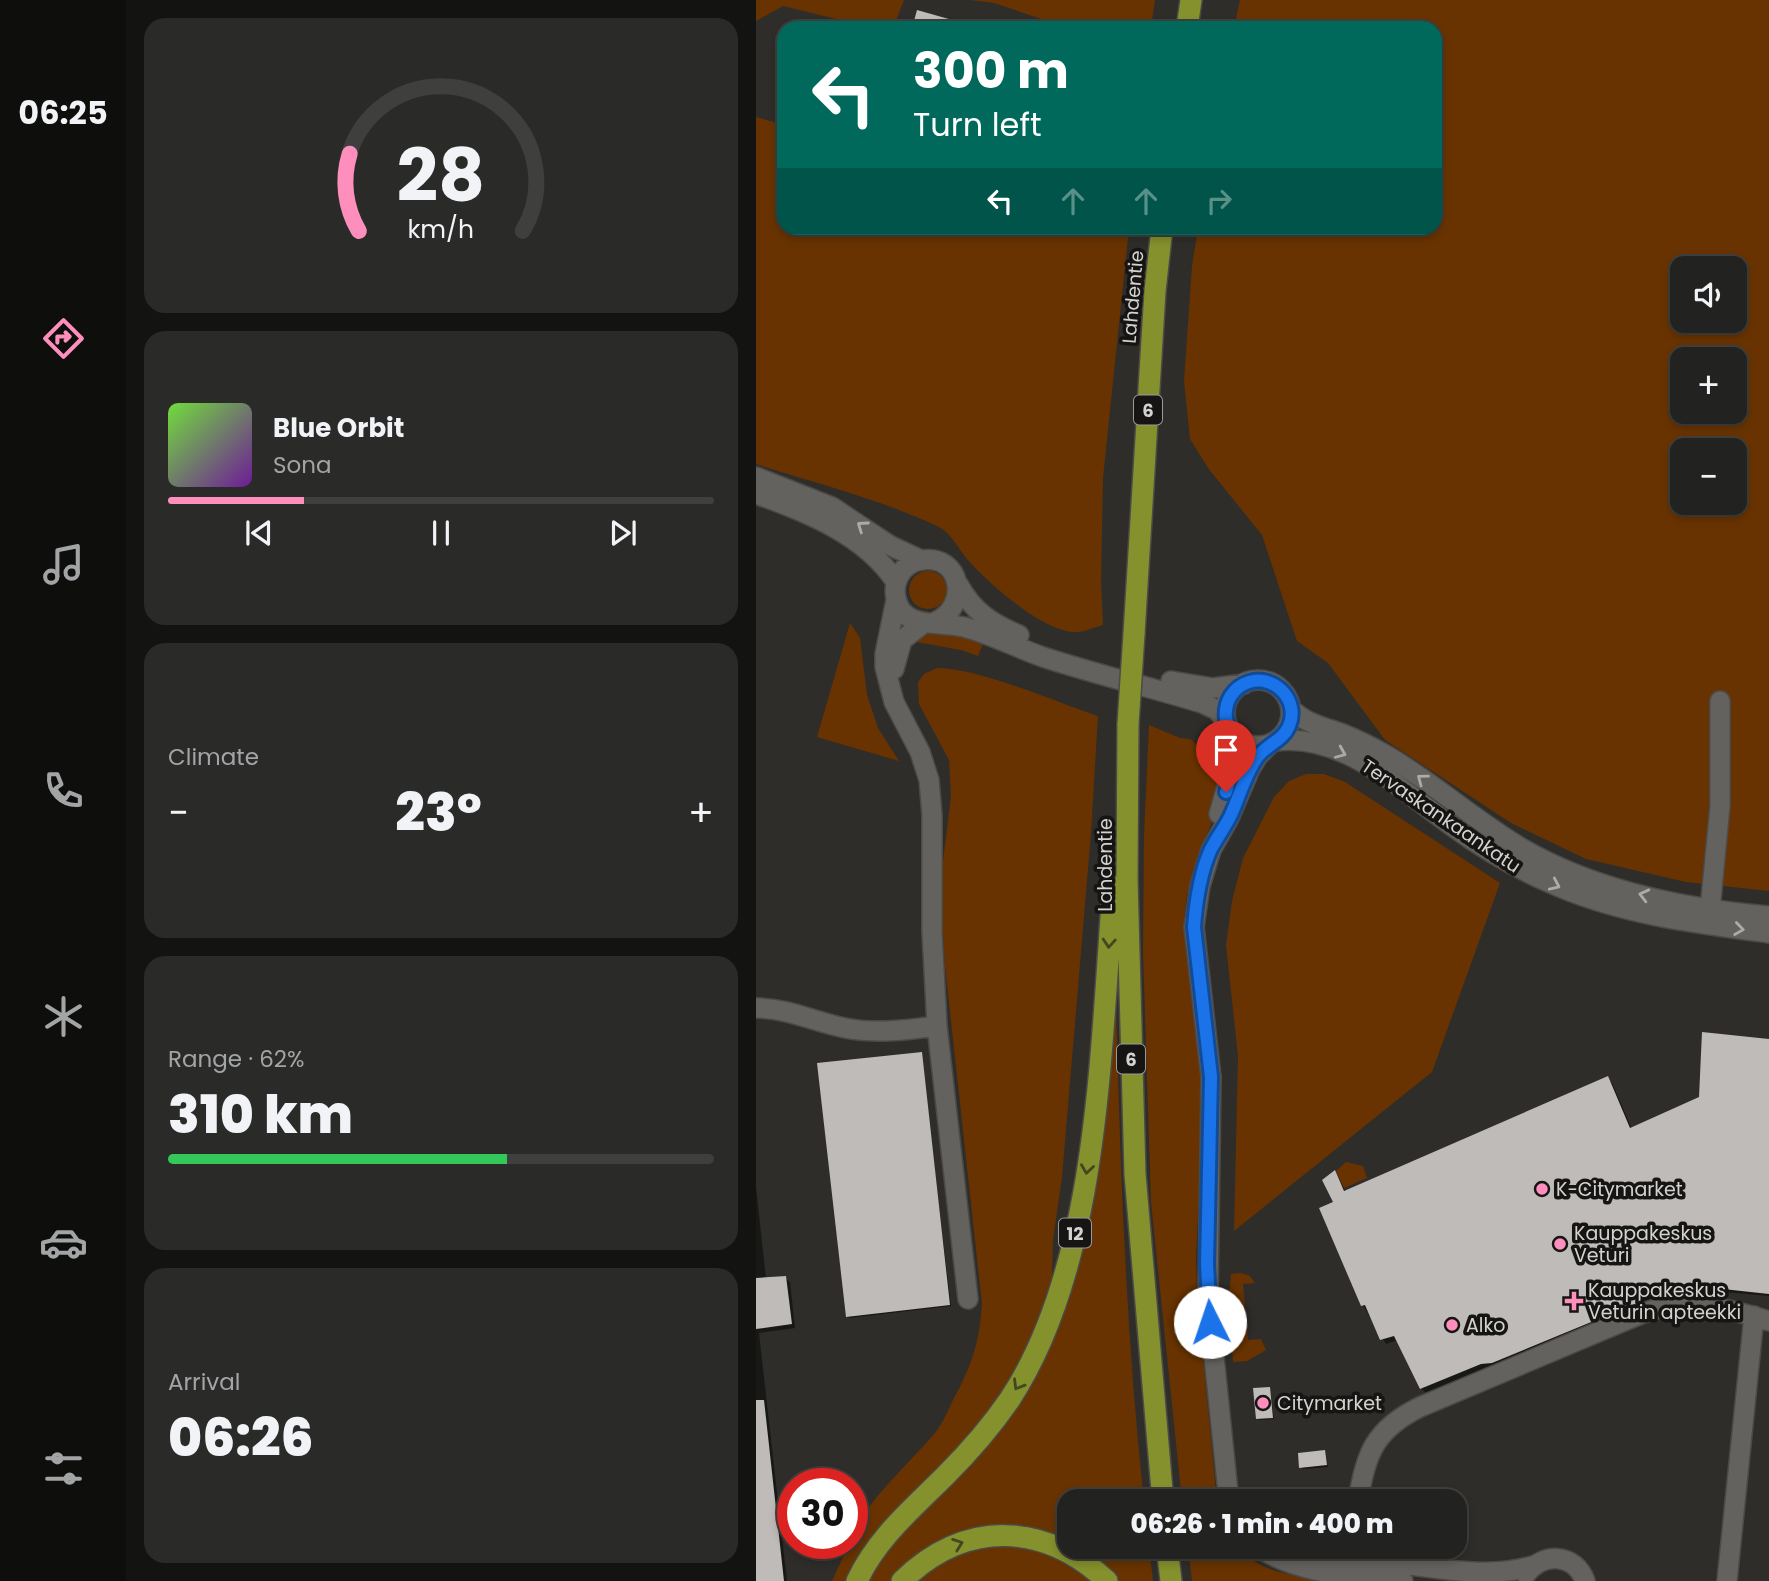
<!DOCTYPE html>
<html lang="en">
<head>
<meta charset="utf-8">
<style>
	body { margin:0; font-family:Poppins,sans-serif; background:#2a2a29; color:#f1f3f6; height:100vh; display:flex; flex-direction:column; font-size:26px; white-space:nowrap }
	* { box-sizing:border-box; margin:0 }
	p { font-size:23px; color:#a2a4a5 }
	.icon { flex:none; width:38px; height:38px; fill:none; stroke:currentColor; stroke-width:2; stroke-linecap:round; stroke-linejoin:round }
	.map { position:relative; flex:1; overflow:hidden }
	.sheet { display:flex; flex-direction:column; gap:18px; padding:18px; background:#131312; width:630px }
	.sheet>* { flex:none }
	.top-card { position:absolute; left:21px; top:21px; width:665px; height:214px; border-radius:21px; box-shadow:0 4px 10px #0003,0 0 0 2px #3f3f3e; background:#00695c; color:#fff; overflow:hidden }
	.controls { position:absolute; left:914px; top:256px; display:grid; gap:14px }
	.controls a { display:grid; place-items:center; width:77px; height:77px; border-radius:14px; background:#222220; box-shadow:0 4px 10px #0003,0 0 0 2px #3f3f3e; font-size:35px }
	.speed { position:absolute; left:21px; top:1468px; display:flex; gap:14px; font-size:35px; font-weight:700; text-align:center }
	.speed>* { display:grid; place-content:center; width:91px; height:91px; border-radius:50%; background:#222220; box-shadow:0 4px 10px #0003,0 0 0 2px #3f3f3e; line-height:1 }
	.speed .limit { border:10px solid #d22; background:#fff; color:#111 }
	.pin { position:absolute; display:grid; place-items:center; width:60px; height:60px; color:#fff; margin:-72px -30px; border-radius:50% 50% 50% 0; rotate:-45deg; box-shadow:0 0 7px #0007 }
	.pin .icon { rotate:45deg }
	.me { position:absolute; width:77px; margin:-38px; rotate:356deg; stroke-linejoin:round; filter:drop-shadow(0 0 5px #0008) }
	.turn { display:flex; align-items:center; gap:24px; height:147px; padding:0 21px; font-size:32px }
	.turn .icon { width:91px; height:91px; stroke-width:2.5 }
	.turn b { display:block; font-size:49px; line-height:60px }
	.lanes { display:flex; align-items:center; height:66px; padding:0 21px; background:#0003; justify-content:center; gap:35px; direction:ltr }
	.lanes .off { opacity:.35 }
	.big { font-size:52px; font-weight:800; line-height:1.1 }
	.sheet .card { flex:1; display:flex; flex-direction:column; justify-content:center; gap:10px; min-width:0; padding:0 24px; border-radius:21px; background:#2a2a29 }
	.sheet .dial { align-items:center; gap:0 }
	.dial svg { height:182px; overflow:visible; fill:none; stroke:#3f3f3e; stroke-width:7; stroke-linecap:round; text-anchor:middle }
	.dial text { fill:#f1f3f6; stroke:none }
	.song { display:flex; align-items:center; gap:21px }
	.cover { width:84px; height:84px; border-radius:10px; background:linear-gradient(135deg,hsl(100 70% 55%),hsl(280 70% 35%)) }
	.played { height:7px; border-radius:4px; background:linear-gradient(90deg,#fe8ebc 25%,#3f3f3e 25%) }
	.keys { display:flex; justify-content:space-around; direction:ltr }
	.heat { display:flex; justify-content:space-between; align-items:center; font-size:38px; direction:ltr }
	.charge { height:10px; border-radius:5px; background:linear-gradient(90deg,#34c759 62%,#3f3f3e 0) }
	.trip { position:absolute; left:301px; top:1489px; width:410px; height:70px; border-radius:21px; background:#222220; box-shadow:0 4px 10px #0003,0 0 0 2px #3f3f3e; font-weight:800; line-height:70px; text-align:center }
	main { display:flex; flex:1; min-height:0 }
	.tabs { display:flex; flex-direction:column; width:126px; justify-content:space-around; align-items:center; background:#0e0e0d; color:#a2a4a5 }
	.tabs .icon { width:49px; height:49px }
	.tabs .on { color:#fe8ebc }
	.tabs b { font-size:32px; color:#f1f3f6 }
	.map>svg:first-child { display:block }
	.green { fill:#683300; fill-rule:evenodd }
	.shadow { fill:#0007 }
	.building { fill:#bebbb8 }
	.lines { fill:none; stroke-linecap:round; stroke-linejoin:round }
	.minor-casing { stroke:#4b4a47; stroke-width:22 }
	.highway-casing { stroke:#4b4a47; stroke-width:24 }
	.minor { stroke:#63625e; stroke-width:19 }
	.highway { stroke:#84912c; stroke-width:21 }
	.highway-bridge-casing { stroke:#4b4a47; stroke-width:24; stroke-linecap:butt }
	.highway-bridge { stroke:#84912c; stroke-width:21 }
	.oneway { stroke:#acaba8 }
	.oneway2 { stroke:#42471e }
	.route-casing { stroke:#114b97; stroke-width:18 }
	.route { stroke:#1a73e8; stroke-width:12 }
	.poi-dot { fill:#fe8ebc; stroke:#161514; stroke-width:2.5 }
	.labels { text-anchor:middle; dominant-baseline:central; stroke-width:7; stroke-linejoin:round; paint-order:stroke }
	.shield { fill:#161514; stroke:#9a9a98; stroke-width:2 }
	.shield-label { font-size:18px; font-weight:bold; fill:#d3d3d0 }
	.street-label { font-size:19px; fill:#d3d3d0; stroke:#161514 }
	.poi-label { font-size:19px; fill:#d3d3d0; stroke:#161514; text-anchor:start }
</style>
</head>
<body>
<main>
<nav class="tabs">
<b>06:25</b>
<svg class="icon on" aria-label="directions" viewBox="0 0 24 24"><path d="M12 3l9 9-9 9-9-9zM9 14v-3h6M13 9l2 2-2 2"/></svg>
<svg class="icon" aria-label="music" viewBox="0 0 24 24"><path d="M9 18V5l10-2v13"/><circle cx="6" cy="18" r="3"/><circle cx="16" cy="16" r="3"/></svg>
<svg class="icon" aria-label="phone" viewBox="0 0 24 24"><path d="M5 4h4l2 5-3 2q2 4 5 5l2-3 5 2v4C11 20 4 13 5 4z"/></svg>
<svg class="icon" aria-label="climate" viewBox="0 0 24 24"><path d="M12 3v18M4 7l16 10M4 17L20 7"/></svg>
<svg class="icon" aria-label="car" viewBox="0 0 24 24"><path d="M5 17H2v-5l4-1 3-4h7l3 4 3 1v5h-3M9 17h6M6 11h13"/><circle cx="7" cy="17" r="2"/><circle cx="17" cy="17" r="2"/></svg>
<svg class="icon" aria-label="filters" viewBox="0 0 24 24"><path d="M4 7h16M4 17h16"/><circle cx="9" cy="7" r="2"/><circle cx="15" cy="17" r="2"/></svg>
</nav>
<section class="sheet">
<div class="card dial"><svg viewBox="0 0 100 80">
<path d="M14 69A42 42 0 1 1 86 69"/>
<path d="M14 69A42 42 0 0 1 10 35" stroke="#fe8ebc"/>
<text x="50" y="56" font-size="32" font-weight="700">28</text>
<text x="50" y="72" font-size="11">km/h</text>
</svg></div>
<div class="card">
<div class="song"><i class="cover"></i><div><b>Blue Orbit</b><p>Sona</p></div></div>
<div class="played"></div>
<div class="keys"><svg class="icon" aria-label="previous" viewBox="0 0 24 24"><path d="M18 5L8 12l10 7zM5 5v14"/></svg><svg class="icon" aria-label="pause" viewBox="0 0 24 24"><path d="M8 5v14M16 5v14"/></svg><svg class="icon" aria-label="next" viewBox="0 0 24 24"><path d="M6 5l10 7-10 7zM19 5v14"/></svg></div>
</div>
<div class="card"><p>Climate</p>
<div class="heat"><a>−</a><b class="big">23°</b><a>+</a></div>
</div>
<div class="card"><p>Range · 62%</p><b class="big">310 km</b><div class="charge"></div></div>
<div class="card"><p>Arrival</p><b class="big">06:26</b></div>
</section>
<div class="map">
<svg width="1013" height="1581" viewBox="0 0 1013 1581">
	<rect width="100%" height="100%" fill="#2e2d2a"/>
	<path class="green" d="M0,0h148l-11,28h-20l-90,-22 -27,15z
		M214,0h185l-4,28h-83l-74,-25z
		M484,0h529v891l-83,-9 -100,-23 -75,-36 -126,-83 -57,-77 -31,-22 -35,-106 -54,-67 -18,-29 -6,-58 8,-115 6,-38h237v-200h-201zM926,268h52v52h-52zM926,359h52v52h-52zM926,450h52v52h-52z
		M0,117l28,8v103h345l-26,250 -2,103 2,44c-8,2 -18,7 -26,7 -32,2 -90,-50 -110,-73 -8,-10 -17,-27 -28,-32 -59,-28 -121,-43 -183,-63z
		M153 590a19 19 0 1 1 38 0a19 19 0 1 1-38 0Z
		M94,623l10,15 7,57 11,33 21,33 -82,-24z
		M167,632l50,4 10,8 -5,12 -17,-6 -50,-9z
		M181,668c45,1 116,33 161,48l-7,117 -29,344 -9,63 -1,36 -25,77 -19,34 -32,42 -62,61 -31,37 -34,54h-17l17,-37h3c0,-32 66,-88 86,-115 6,-9 10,-19 15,-29 19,-35 26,-56 29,-96l-37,-338 -5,-80 11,-90 -2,-36 -30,-56 -1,-22 6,-8z
		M393,725l31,13 11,1 21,25 13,6 -7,37 -14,35 -17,53 -3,24 2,32 18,148 -8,157 1,41 20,204h-35l-31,-299 -8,-250 1,-116z
		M550,774h18l21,8 155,101 -68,189 -198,159 4,-175 -12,-111 6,-44 11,-43 31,-61 15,-16z
		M357,1000h3c4,167 10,335 28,501l-75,1v41l-34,-13 -131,37 -15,14h-22l6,-12 172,-218z
		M590,1162l17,4 4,12 -23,10 -8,-17z
		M485,1273l9,3 5,7 -12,1 5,56 13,-1 5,11 -19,11 -14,1 -4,-64 2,-24z
		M247,1543l43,7 48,31h-182c28,-21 56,-33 91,-38z
		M321,1547h72l4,34h-34l-17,-16z
		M432,1547h48c30,30 65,29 106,34h-150z"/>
	<path class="shadow" d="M1013,1040v256l-78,-7 -48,17 -146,61 -11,1 -60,25 -5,-5 -23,-48 -12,4 -23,-39 -28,-102v-31l11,20 261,-114 5,5 20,46 68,-31z
		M165,1054l30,252 -102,12 -1,-2z
		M0,1187l10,92 19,-1 5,4 5,46 -36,5 28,248h-31z
		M514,1389l4,30 -15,1 -2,-2z
		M569,1452l3,15 -25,2 -2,-2z"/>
	<path class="building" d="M161,10l53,15 -1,3h-57z
		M946,1032l67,7v255l-83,-9 -10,2 -184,76 -11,1 -61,25 -26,-53 -14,4 -15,-35 -4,1 -42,-98 14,-6 -11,-22 13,-10 9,21 264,-115 22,52 69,-31z
		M166,1052l28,253 -104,12 -29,-254z
		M30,1276l6,48 -36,5v-51z
		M514,1387l3,31 -17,1 -3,-31z
		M0,1400h8l20,181h-28z
		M569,1450l2,15 -28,3 -1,-15z"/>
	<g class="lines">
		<defs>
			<path id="minor" d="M0,477l76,30 57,38 32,15
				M0,494c51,18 109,41 140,88
				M202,584c15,27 32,39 61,51
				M140,600l-11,54v13l9,35 26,50 9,28 3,35v117l5,94 31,273
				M179,622c36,-16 26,-68 -13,-62 -10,1 -20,8 -24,18 -6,13 -2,30 9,38 13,10 40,7 57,11 27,7 53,21 79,30 52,17 106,30 159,46l15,7 9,12
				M138,669l8,-29 22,-17
				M469 713a33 33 0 1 1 66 0a33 33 0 1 1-66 0Z
				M415,681l42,7 31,-4
				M535,709c15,15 33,18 52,25 15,6 29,13 43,21 48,28 89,66 137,94 73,42 163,60 246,67
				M520,741c68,-8 124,48 176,85 30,22 62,41 96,56 70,32 145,41 221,51
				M463,814l11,-38 1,-43
				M953,920l11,-114v-105
				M0,1008c31,0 59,14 89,20 31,6 62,2 92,-2
				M473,1502l-21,-203 3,-222 -17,-150 6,-41 11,-36 18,-32 21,-49 8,-13 11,-11
				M602,1502c7,-48 17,-73 62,-95l223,-94c12,-4 25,-8 38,-8 28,-2 61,8 88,16
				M502,1547c41,28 97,29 145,34
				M529,1561c29,-3 58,-4 87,-1 51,5 111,21 160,6
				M770,1574c17,-22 49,-21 59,7
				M971,1581l27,-265"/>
			<path id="highway" d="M431,28l4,-28
				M378,634l21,-343 7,-63
				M372,724l-1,155 8,295 28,328
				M411,1547l4,34
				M101,1581c20,-43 55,-72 88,-105 24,-24 46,-49 65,-77 87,-133 90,-339 102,-495l15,-25
				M146,1581c63,-61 141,-60 205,0"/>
		</defs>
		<use href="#minor" class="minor-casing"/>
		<use href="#highway" class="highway-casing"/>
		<use href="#minor" class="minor"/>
		<use href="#highway" class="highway"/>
		<defs>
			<path id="highway-bridge" d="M372,724l6,-90"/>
		</defs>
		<use href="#highway-bridge" class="highway-bridge-casing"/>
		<use href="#highway-bridge" class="highway-bridge"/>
	</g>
	<defs><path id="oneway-chevron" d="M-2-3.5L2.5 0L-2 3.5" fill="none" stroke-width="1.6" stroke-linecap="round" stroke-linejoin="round" transform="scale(1.75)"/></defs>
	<g class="oneway">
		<use href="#oneway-chevron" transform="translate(106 526) rotate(-145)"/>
		<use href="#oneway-chevron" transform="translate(585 753) rotate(23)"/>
		<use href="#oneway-chevron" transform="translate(666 779) rotate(-143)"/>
		<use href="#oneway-chevron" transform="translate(799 885) rotate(24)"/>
		<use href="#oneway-chevron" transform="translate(888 895) rotate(-166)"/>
		<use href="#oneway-chevron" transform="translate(983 929) rotate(8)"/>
	</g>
	<g class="oneway2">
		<use href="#oneway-chevron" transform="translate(353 943) rotate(94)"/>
		<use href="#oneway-chevron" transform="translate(331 1169) rotate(98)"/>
		<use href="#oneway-chevron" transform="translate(262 1385) rotate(121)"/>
		<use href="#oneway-chevron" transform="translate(202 1544) rotate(-20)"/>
	</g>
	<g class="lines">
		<defs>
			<path id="route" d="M454,1322l-3,-58 4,-187 -17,-150c2,-26 6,-54 17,-78 6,-11 13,-21 19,-32 9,-19 14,-40 26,-58 9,-14 27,-18 33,-33 11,-25 -14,-52 -40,-44 -16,5 -25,20 -23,37 1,5 4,9 5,15 4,19 0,39 -5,58"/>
		</defs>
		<use href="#route" class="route-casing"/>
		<use href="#route" class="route"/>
	</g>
	<g class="poi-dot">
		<circle cx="786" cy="1189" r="7"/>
		<circle cx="804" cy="1244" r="7"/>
		<path d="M814.5 1290.5h7v7h7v7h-7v7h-7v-7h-7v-7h7z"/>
		<circle cx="696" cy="1325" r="7"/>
		<circle cx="507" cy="1403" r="7"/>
	</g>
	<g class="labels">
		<g class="shield">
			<rect x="378" y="395.5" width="28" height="29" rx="5"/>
			<rect x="361" y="1044.5" width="28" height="29" rx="5"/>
			<rect x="303" y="1218.5" width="32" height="29" rx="5"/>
		</g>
		<g class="shield-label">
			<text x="392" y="410">6</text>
			<text x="375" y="1059">6</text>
			<text x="319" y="1233">12</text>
		</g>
		<g class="street-label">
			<text transform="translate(377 297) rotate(-85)">Lahdentie</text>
			<text transform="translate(685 816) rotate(34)">Tervaskankaankatu</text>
			<text transform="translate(349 865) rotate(-90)">Lahdentie</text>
		</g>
		<g class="poi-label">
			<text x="800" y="1189">K-Citymarket</text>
			<text x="818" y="1233">Kauppakeskus<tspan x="818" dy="22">Veturi</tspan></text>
			<text x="832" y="1290">Kauppakeskus<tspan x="832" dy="22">Veturin apteekki</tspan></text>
			<text x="710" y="1325">Alko</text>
			<text x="521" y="1403">Citymarket</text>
		</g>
	</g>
</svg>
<div class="controls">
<a><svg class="icon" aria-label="sound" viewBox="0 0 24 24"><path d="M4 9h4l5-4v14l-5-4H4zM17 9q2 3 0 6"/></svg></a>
<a>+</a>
<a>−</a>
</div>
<div class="speed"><div class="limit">30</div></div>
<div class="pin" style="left:470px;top:792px;background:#d93025"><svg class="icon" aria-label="arrive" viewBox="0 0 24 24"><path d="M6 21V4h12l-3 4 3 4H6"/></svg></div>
<svg class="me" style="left:454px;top:1322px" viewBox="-20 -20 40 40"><circle r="19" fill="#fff"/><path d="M0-13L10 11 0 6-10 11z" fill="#1a73e8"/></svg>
<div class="trip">06:26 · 1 min · 400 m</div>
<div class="top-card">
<div class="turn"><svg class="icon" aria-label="left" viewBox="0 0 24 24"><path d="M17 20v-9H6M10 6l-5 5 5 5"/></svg><div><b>300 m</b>Turn left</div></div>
<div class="lanes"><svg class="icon" aria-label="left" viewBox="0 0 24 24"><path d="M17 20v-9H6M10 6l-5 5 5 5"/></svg><svg class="icon off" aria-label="ahead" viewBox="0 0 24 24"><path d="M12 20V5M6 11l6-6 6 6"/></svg><svg class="icon off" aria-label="ahead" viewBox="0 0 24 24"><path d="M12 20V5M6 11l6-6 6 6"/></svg><svg class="icon off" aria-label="right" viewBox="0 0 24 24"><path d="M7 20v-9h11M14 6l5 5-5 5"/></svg></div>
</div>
</div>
</main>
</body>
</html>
